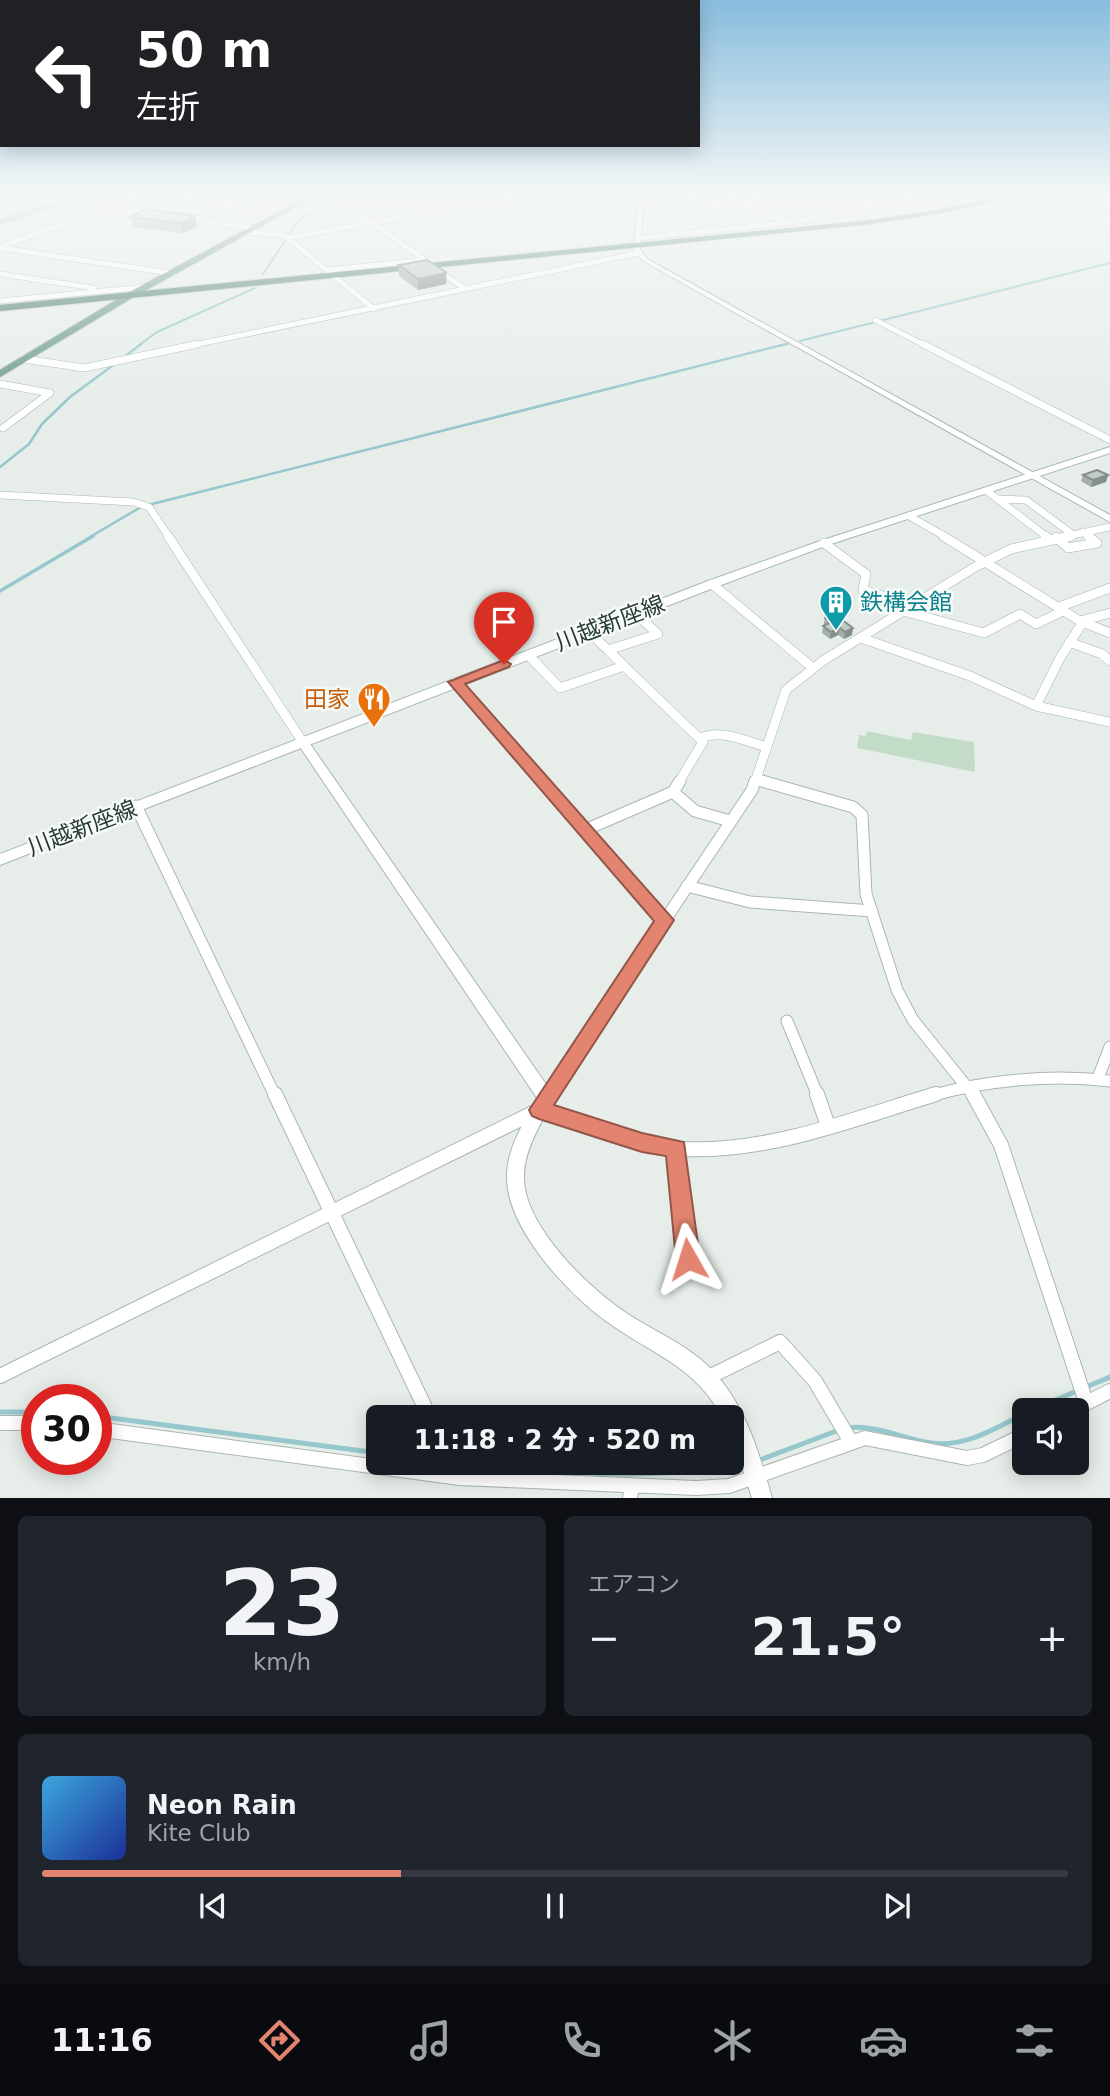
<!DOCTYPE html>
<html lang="ja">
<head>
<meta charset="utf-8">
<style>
	body { margin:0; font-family:"DejaVu Sans","Noto Sans JP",sans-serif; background:#20242c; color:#f1f3f6; height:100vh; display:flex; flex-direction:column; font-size:26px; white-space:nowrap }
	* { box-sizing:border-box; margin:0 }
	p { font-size:23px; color:#9ea1a6 }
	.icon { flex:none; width:38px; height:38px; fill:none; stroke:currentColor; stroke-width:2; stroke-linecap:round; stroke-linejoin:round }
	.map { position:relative; height:1498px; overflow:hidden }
	.sheet { display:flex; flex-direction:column; gap:18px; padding:18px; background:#0d0f14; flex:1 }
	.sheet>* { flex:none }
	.hud { position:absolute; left:0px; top:0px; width:700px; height:147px; box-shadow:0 4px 18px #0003; background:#202124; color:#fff; overflow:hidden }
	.controls { position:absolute; left:1012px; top:1398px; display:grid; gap:14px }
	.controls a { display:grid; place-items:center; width:77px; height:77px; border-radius:10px; background:#171b24; box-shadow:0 4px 18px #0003; font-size:35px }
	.speed { position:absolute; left:21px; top:1384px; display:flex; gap:14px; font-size:35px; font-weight:700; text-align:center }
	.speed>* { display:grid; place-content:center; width:91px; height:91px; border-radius:50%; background:#171b24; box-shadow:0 4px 18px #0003; line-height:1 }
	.speed .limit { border:10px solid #d22; background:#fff; color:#111 }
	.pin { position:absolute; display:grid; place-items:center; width:60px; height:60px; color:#fff; margin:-72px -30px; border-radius:50% 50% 50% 0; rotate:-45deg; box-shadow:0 0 7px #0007 }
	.pin .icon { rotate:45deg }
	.me { position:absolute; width:77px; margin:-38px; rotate:354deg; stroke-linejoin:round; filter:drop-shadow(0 0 5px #0008) }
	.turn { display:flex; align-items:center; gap:24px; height:147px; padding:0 21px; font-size:32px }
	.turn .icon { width:91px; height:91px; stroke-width:2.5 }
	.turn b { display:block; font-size:49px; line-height:60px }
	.big { font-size:52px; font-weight:800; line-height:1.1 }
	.sheet .widget { flex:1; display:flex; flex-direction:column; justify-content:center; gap:10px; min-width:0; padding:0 24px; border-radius:10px; background:#20242c }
	.sheet .dial { align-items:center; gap:0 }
	.dial b { font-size:91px; line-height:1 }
	.song { display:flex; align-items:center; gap:21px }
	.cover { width:84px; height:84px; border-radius:10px; background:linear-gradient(135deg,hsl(200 70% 55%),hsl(230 70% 35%)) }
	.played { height:7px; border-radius:4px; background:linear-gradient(90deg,#e28470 35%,#363941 35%) }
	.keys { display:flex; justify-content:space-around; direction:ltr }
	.heat { display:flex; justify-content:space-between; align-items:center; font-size:38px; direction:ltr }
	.sheet .tiles { flex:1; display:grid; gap:18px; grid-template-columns:1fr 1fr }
	.widget:last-child { grid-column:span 2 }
	.trip { position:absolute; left:366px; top:1405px; width:378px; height:70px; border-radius:10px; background:#171b24; box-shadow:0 4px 18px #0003; font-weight:800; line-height:70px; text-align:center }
	.menu { display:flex; height:112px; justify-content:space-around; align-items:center; background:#090b0e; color:#9ea1a6 }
	.menu .icon { width:49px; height:49px }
	.menu .current { color:#e28470 }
	.menu b { font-size:32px; color:#f1f3f6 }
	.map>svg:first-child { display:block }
	.green { fill:#c3dcc8 }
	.water { fill:#96c7cc }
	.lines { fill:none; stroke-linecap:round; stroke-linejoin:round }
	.stream-far3 { stroke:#96c7cc; stroke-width:2 }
	.stream-far2 { stroke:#96c7cc; stroke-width:2.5 }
	.stream-far1 { stroke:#96c7cc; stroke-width:3.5 }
	.stream { stroke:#96c7cc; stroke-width:5 }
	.minor-far4-casing { stroke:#aab6b0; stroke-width:6 }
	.minor-far3-casing { stroke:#aab6b0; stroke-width:8 }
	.minor-far2-casing { stroke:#aab6b0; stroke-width:10 }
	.minor-far1-casing { stroke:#aab6b0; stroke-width:13 }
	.minor-casing { stroke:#aab6b0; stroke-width:16 }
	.tertiary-casing { stroke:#aab6b0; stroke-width:2 }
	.secondary-casing { stroke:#a6b8b1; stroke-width:2 }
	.primary-casing { stroke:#c3c9c7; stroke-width:2 }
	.trunk-casing { stroke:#c3c9c7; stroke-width:2 }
	.minor-far4 { stroke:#fff; stroke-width:5 }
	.minor-far3 { stroke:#fff; stroke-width:7 }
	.minor-far2 { stroke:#fff; stroke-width:9 }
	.minor-far1 { stroke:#fff; stroke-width:11 }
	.minor { stroke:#fff; stroke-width:14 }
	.tertiary { fill:#fff; fill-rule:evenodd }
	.secondary { fill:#fff; fill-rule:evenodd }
	.primary { fill:#719e8f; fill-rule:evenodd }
	.trunk { fill:#548274; fill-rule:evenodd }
	.wall { fill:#a4afaa }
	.shaded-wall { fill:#868e8b }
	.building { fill:#bfcbc6; stroke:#868e8b; stroke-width:2 }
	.route { fill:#e28470; stroke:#935649; stroke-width:2 }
	.labels { text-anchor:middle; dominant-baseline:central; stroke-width:5; stroke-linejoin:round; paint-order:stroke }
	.culture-label { font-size:23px; fill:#0d838f; stroke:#f7faf9; text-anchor:start }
	.street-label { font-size:23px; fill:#273e36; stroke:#f7faf9 }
	.food-label { font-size:23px; fill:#c56008; stroke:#f7faf9; text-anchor:end }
</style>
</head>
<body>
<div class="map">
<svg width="1110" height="1498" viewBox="0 0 1110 1498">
	<rect width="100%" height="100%" fill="#e7eeea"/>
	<path class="green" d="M867,731l44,9 2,-8 61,10 1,30 -118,-24 2,-13 7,1z"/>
	<path class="water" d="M70,196h19l-89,29v-6z"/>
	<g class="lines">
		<path class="stream-far3" d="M263,274l36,-54 36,-24
			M800,341l310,-78
			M138,346l19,-14 98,-44
			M779,346l9,-2"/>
		<path class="stream-far2" d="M123,358l18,-14
			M0,467l29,-23 13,-20 28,-27 46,-34
			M148,505l638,-161
			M90,537l51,-30"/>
		<path class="stream-far1" d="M0,591l93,-55"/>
		<path class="stream" d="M1086,1387l24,-10
			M1032,1410l47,-20
			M0,1412h37
			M96,1416l282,37
			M846,1428c31,-4 56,11 85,15 34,5 64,-15 93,-29
			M757,1461l82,-31
			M471,1463c91,10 181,18 272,1"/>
		<defs>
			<path id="minor-far4" d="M181,196l95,20
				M728,196l59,27 130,-27
				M827,196l51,22
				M690,198l11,-2
				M905,202l40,2 4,-8
				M710,207l54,-11
				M105,208l45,6
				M1083,215l27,3
				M186,219l68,9
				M118,227l24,-11
				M246,232l38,3 90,74
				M287,238l233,-42
				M638,238l146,-15
				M0,247l138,-51
				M0,248l170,25
				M327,270l98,-10 -67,-47
				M438,270l27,19
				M0,274l94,14
				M0,301l145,-14
				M875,320l51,26
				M189,346l450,-93"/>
			<path id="minor-far3" d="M923,344l187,96
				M24,359l60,9 114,-24
				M0,384l50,9 -47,35
				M987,491l60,46
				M0,495l133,7 16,5 20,30
				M999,499l27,1 46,34
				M909,516l37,21
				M1083,532l7,5
				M1063,537l47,-10"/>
			<path id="minor-far2" d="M168,536l134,205
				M943,536l137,85 30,-8
				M1045,536l3,2
				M1056,537l12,11 29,-5 -9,-7
				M824,543l42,31 -3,16 50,15
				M712,584l101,84
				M1059,607l51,-19
				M903,611l81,22 36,-19 16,10 27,-13
				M589,632l19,18
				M861,638l109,38 66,30 74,16
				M1069,642l33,12 8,7
				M528,655l32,33 64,-22 -16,-16 50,-16 -22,-20
				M624,666l79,76 -24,40
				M455,682l88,100
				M1036,706l24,-48 23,-36 27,11
				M701,738c21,-9 44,3 66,9
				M757,779l11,3
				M755,782l31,-92 38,-30 151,-93 36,-18 60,-13"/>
			<path id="minor-far1" d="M542,781l123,140
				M762,781l91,26 9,8 4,79 31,96 16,30 61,76
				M673,792l22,19 35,10
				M136,806l139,290
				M585,830l88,-38 7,-11
				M687,886l63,16 122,9
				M787,1021l31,75
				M1098,1078l12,-31
				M547,1096l205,-306 3,-9
				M930,1096c56,-16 122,-22 180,-15"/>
			<path id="minor" d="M275,1094l155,324
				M817,1094l11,32
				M973,1094l28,51 85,257
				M546,1098l2,-4
				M676,1148l12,111
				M0,1376l539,-266c46,15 95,37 143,39 88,4 171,-30 254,-55
				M707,1378l73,-36 35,39 36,61
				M1073,1410l37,-19
				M0,1423h37
				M96,1429l364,49 236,10 33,-2 136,-48 102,20 16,-3 41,-20
				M452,1463l8,15
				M630,1498l2,-12"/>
			<path id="tertiary" d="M638,196h6l-4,53 7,10 463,256v7l-467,-261 -9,-12z
				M302,737l4,1 246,355 2,5c-12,25 -30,50 -30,79 -1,49 68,115 107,139 27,17 58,30 80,53 34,35 48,83 61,129h-20l-20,-63v-17h-9c-28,-51 -65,-61 -110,-92 -41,-27 -106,-96 -106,-148 -1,-28 17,-56 30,-80l-239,-354 -2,-3 2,-3z"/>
			<path id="secondary" d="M1110,447v6l-282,92 -112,42 -716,278v-11l708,-273 112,-40z"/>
			<path id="primary" d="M308,196h8l-184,102 -132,79v-7l126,-76z"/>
			<path id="trunk" d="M1002,196h16l-81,18 -75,11 -862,86v-6l862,-84 75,-11z"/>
		</defs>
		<use href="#minor-far4" class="minor-far4-casing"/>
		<use href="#minor-far3" class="minor-far3-casing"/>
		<use href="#minor-far2" class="minor-far2-casing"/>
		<use href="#minor-far1" class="minor-far1-casing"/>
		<use href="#minor" class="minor-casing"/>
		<use href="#tertiary" class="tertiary-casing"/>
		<use href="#secondary" class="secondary-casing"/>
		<use href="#primary" class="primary-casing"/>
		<use href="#trunk" class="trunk-casing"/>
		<use href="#minor-far4" class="minor-far4"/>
		<use href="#minor-far3" class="minor-far3"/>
		<use href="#minor-far2" class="minor-far2"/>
		<use href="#minor-far1" class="minor-far1"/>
		<use href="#minor" class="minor"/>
		<use href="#tertiary" class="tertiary"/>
		<use href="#secondary" class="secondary"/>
		<use href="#primary" class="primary"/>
		<use href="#trunk" class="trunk"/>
	</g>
	<path class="wall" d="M195,216l2,10 -14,7 -50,-6 -2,-10z
		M399,265l47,7 1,11 -1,1 -28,6 -19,-14z
		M1083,475h25l-2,7 -15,5 -10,-6z
		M825,618l27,17 -8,4 -6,-4 -8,4 -8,-6z"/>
	<path class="shaded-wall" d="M195,216l2,10 -14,7 -2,-10z
		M446,272v12l-28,6v-11z
		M1108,475l-2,7 -15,5 2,-7z
		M840,628l-2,7 -8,4 1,-7z
		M853,628l-1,7 -8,4 1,-7z"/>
	<path class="building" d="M146,209l49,7 -14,7 -50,-6z
		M427,260l19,12v1l-28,6 -19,-14z
		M1097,470l11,5 -15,5 -10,-5z
		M830,611l23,17 -8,4 -5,-4 -9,4 -8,-6 9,-4 -7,-4z"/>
	<linearGradient id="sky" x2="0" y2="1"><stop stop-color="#87bcdd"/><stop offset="0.48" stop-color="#f4f7f6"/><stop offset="1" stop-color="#f4f7f6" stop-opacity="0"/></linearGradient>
	<rect width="1110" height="406" fill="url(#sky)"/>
	<path class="route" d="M504,660l7,4 -2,3 -44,17 209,236 -120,185 88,28 42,9 16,117 -4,8 -8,4 -8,-4 -4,-8 -10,-103 -24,-4 -103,-33 -7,-3 -3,-6 125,-189 -206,-239z"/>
	<defs>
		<symbol id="building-pin" viewBox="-11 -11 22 30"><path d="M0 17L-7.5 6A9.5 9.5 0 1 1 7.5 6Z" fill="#0f9aa8" stroke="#f7faf9"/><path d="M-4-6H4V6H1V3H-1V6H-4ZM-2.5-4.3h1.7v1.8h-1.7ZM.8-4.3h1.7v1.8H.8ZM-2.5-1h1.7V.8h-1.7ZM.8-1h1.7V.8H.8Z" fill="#fff"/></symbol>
		<symbol id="restaurant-pin" viewBox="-11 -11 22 30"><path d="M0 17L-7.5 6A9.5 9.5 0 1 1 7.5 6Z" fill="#e8710a" stroke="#f7faf9"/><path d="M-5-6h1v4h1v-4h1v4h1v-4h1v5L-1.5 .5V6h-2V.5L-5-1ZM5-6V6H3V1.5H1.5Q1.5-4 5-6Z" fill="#fff"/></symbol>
	</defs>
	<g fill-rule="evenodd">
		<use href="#building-pin" x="817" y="583" width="38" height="52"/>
		<use href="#restaurant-pin" x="355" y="680" width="38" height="52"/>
	</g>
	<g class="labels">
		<g class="culture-label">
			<text x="860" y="602">鉄構会館</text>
		</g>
		<g class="street-label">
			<text transform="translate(610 623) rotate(-21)">川越新座線</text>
			<text transform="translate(82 828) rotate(-21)">川越新座線</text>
		</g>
		<g class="food-label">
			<text x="350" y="699">田家</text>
		</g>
	</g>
</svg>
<div class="controls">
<a><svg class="icon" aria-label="sound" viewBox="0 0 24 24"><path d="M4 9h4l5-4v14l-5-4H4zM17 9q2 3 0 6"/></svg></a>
</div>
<div class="speed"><div class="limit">30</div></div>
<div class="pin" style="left:504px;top:664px;background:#d93025"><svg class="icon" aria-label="arrive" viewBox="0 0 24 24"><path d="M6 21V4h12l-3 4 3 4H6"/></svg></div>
<svg class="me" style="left:688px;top:1259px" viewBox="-20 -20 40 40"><path d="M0-17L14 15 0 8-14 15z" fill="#e28470" stroke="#fff" stroke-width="4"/></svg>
<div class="trip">11:18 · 2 分 · 520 m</div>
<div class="hud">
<div class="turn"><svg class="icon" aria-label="left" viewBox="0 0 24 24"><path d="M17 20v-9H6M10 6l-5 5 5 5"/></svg><div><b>50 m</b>左折</div></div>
</div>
</div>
<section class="sheet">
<div class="tiles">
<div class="widget dial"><b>23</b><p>km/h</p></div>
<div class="widget"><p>エアコン</p>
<div class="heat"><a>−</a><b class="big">21.5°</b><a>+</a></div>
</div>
<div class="widget">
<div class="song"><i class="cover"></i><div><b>Neon Rain</b><p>Kite Club</p></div></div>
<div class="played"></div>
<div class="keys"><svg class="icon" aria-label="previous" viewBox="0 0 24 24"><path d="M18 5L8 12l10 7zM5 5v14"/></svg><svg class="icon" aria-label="pause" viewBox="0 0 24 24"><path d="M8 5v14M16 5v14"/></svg><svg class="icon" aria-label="next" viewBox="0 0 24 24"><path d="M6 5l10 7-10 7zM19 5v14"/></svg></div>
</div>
</div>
</section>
<nav class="menu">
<b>11:16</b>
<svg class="icon current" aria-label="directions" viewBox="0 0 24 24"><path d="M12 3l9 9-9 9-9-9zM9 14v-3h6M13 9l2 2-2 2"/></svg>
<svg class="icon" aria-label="music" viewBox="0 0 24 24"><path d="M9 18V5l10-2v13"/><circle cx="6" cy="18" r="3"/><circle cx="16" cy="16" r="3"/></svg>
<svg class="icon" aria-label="phone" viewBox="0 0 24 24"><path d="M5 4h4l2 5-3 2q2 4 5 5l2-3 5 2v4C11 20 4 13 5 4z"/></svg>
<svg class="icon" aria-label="climate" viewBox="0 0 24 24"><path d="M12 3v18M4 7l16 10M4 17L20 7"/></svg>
<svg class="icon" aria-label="car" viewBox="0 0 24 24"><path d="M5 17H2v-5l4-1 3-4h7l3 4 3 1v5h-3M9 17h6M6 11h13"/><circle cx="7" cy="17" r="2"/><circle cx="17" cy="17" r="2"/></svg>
<svg class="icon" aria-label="filters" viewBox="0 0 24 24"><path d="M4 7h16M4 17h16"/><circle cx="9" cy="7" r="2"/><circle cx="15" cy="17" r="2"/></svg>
</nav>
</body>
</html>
